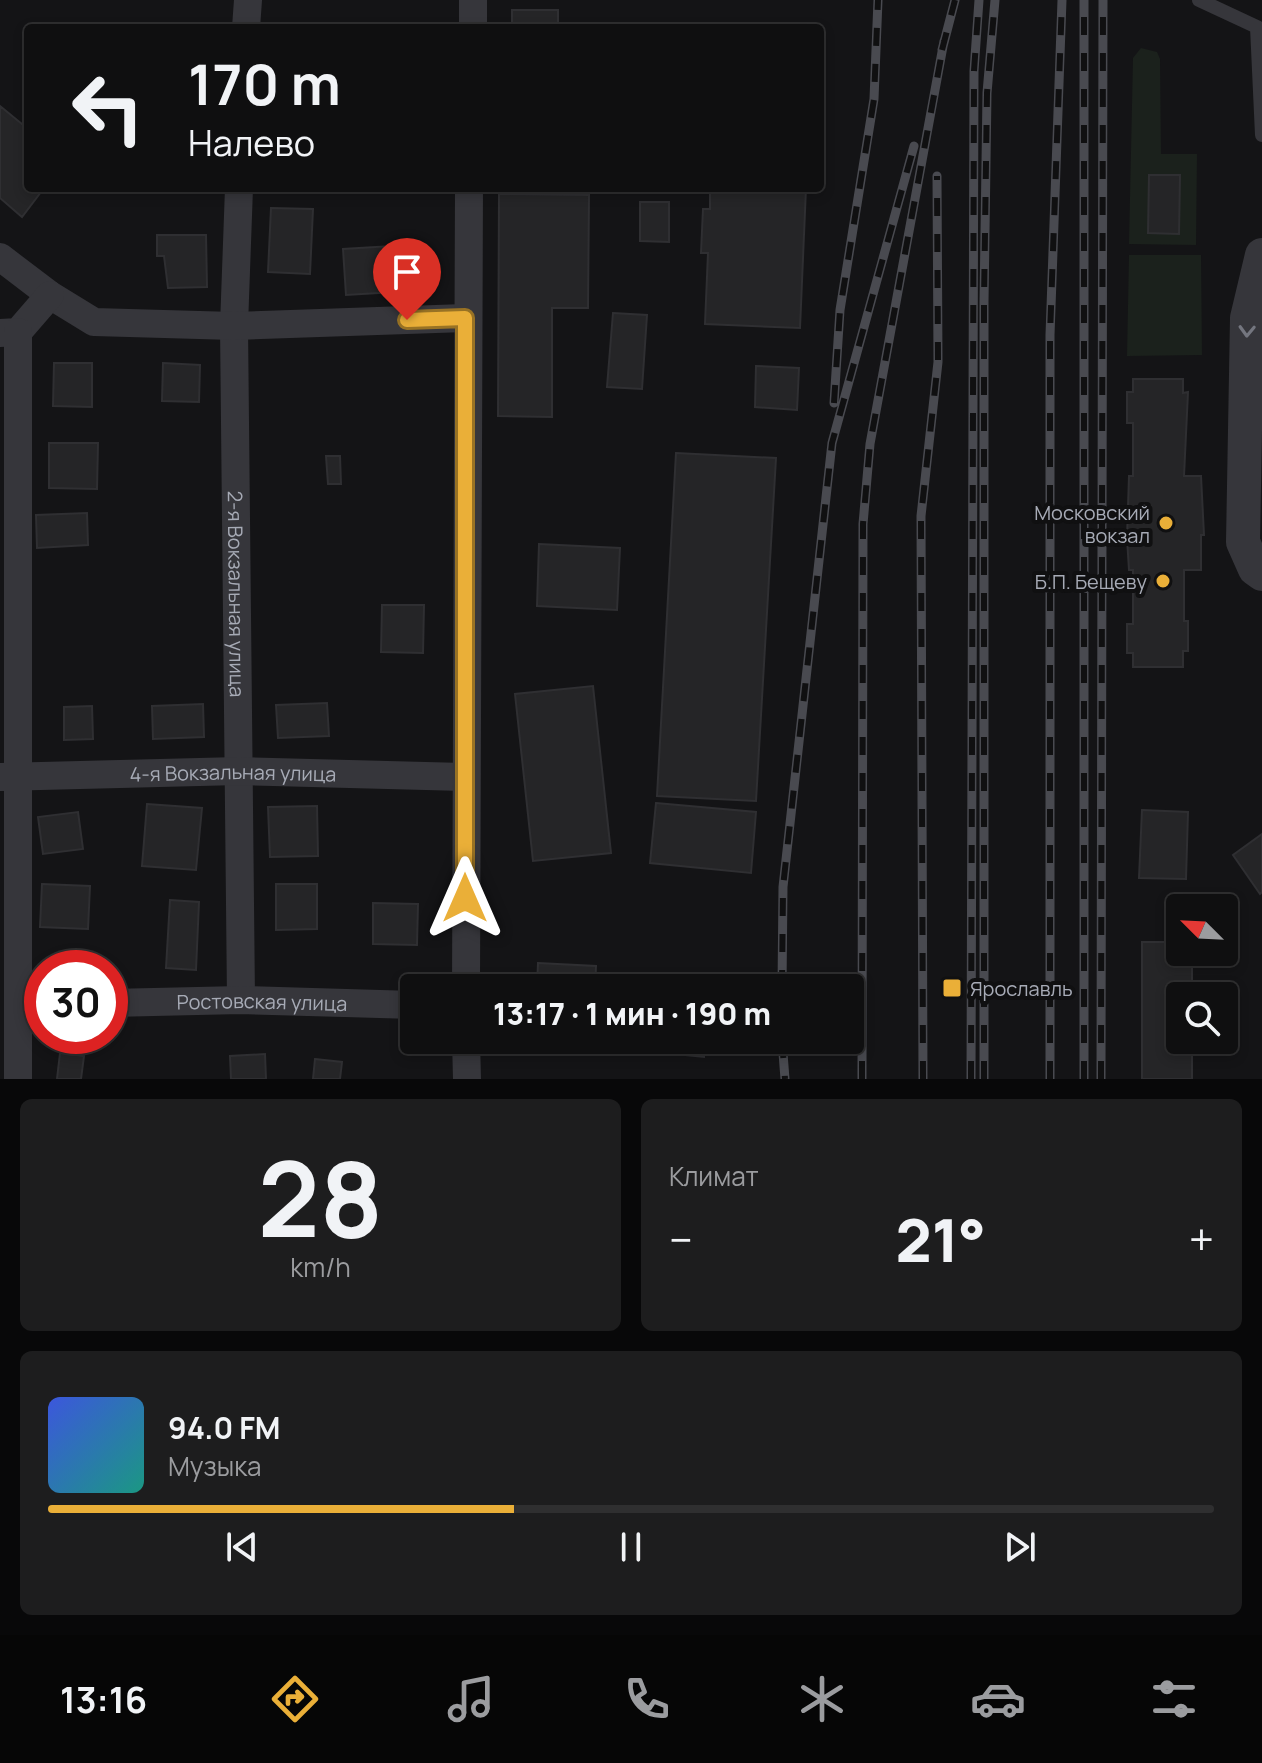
<!DOCTYPE html>
<html lang="ru">
<head>
<meta charset="utf-8">
<style>
	body { margin:0; font-family:Manrope,sans-serif; background:#1d1d1e; color:#f1f3f6; height:100vh; display:flex; flex-direction:column; font-size:30px; white-space:nowrap }
	* { box-sizing:border-box; margin:0 }
	p { font-size:26px; color:#9b9c9f }
	.icon { flex:none; width:44px; height:44px; fill:none; stroke:currentColor; stroke-width:2; stroke-linecap:round; stroke-linejoin:round }
	.map { position:relative; height:1079px; overflow:hidden }
	.details { display:flex; flex-direction:column; gap:20px; padding:20px; background:#080809; flex:1 }
	.details>* { flex:none }
	.hud { position:absolute; left:24px; top:24px; width:800px; height:168px; border-radius:8px; box-shadow:0 4px 12px #0003,0 0 0 2px #2f2f30; background:#0f0f10; color:#f1f3f6; overflow:hidden }
	.needle { width:52px; rotate:294deg }
	.controls { position:absolute; left:1166px; top:894px; display:grid; gap:16px }
	.controls a { display:grid; place-items:center; width:72px; height:72px; border-radius:8px; background:#0f0f10; box-shadow:0 4px 12px #0003,0 0 0 2px #2f2f30; font-size:40px }
	.speed { position:absolute; left:24px; top:950px; display:flex; gap:16px; font-size:40px; font-weight:700; text-align:center }
	.speed>* { display:grid; place-content:center; width:104px; height:104px; border-radius:50%; background:#0f0f10; box-shadow:0 4px 12px #0003,0 0 0 2px #2f2f30; line-height:1 }
	.speed .limit { border:12px solid #d22; background:#fff; color:#111 }
	.pin { position:absolute; display:grid; place-items:center; width:68px; height:68px; color:#fff; margin:-82px -34px; border-radius:50% 50% 50% 0; rotate:-45deg; box-shadow:0 0 8px #0007 }
	.pin .icon { rotate:45deg }
	.me { position:absolute; width:88px; margin:-44px; rotate:0deg; stroke-linejoin:round; filter:drop-shadow(0 0 6px #0008) }
	.turn { display:flex; align-items:center; gap:28px; height:168px; padding:0 32px; font-size:36px }
	.turn .icon { width:104px; height:104px; stroke-width:2.5 }
	.turn b { display:block; font-size:56px; line-height:68px }
	.big { font-size:60px; font-weight:800; line-height:1.1 }
	.details .tile { flex:1; display:flex; flex-direction:column; justify-content:center; gap:12px; min-width:0; padding:0 28px; border-radius:12px; background:#1d1d1e }
	.details .dial { align-items:center; gap:0 }
	.dial b { font-size:104px; line-height:1 }
	.song { display:flex; align-items:center; gap:24px }
	.cover { width:96px; height:96px; border-radius:12px; background:linear-gradient(135deg,hsl(230 70% 55%),hsl(170 70% 35%)) }
	.played { height:8px; border-radius:4px; background:linear-gradient(90deg,#eaaf38 40%,#2f2f30 40%) }
	.keys { display:flex; justify-content:space-around; direction:ltr }
	.heat { display:flex; justify-content:space-between; align-items:center; font-size:44px; direction:ltr }
	.details .tiles { flex:1; display:grid; gap:20px; grid-template-columns:1fr 1fr }
	.tile:last-child { grid-column:span 2 }
	.trip { position:absolute; left:400px; top:974px; width:464px; height:80px; border-radius:8px; background:#0f0f10; box-shadow:0 4px 12px #0003,0 0 0 2px #2f2f30; font-weight:800; line-height:80px; text-align:center }
	.tabs { display:flex; height:128px; justify-content:space-around; align-items:center; background:#060606; color:#9b9c9f }
	.tabs .icon { width:56px; height:56px }
	.tabs .current { color:#eaaf38 }
	.tabs b { font-size:36px; color:#f1f3f6 }
	.map>svg:first-child { display:block }
	.green { fill:#1b211c }
	.building { fill:#252527; stroke:#2f2f32; stroke-width:2 }
	.lines { fill:none; stroke-linecap:round; stroke-linejoin:round }
	.service { stroke:#36363b; stroke-width:14 }
	.minor { stroke:#36363b; stroke-width:28 }
	.tertiary { stroke:#36363b; stroke-width:34 }
	.rail-casing { stroke:#494a50; stroke-width:9 }
	.rail { stroke:#101011; stroke-width:6; stroke-dasharray:18; stroke-linecap:butt }
	.oneway { stroke:#74767f }
	.route-casing { stroke:#987224; stroke-width:20 }
	.route { stroke:#eaaf38; stroke-width:14 }
	.poi-dot { fill:#eaaf38; stroke:#101011; stroke-width:3 }
	.labels { text-anchor:middle; dominant-baseline:central; stroke-width:8; stroke-linejoin:round; paint-order:stroke }
	.poi-label { font-size:20px; fill:#a7abb6; stroke:#101011; text-anchor:end }
	.street-label { font-size:20px; fill:#a7abb6; stroke:#101011 }
</style>
</head>
<body>
<div class="map">
<svg width="1262" height="1079" viewBox="0 0 1262 1079">
	<rect width="100%" height="100%" fill="#141416"/>
	<path class="green" d="M1141,48l16,4 3,7 1,95h36l-1,91 -67,-1 4,-186z
		M1129,255h72l1,100 -75,1z"/>
	<path class="building" d="M512,10h46v18h-46z
		M0,106l28,23v59h16l-22,29 -22,-19z
		M1149,175h31l-1,59 -31,-1z
		M710,188h96l-6,140 -95,-4 3,-71h-7l2,-44h7z
		M499,194l90,1 -1,113h-36v109l-54,-1z
		M640,202h29v40l-29,-1z
		M271,208l42,1 -3,65 -42,-2z
		M157,235h49l1,52 -39,1 -4,-32h-7z
		M392,246l3,46 -49,3 -3,-46z
		M613,313l34,2 -5,74 -35,-2z
		M54,363h38v44l-39,-1z
		M163,363l37,2 -1,37 -37,-1z
		M756,366l43,2 -2,42 -42,-3z
		M1133,379h50v14l5,-1 -4,84h17l3,59h-3v35h-17v51h4v30h-5v16h-50v-14h-6v-29h6v-54h-4l-2,-32 2,-62h4v-53h-6v-31h6z
		M49,443h49l-1,46 -48,-1z
		M676,453l100,5 -20,343 -99,-5z
		M326,456h14l1,28h-13z
		M87,513l1,32 -51,3 -1,-33z
		M539,544l81,4 -3,62 -80,-4z
		M382,605h42l-1,48 -42,-1z
		M593,686l18,167 -78,8 -18,-167z
		M327,703l2,33 -51,2 -2,-33z
		M203,704l1,33 -51,2 -1,-33z
		M92,706l1,33 -29,1v-33z
		M656,803l100,9 -5,61 -101,-10z
		M147,804l55,4 -6,62 -54,-4z
		M317,806l1,50 -48,1 -2,-50z
		M1142,810l46,2 -2,67 -47,-1z
		M78,812l5,37 -40,5 -5,-37z
		M1262,834v58l-2,2 -27,-39z
		M42,884l48,2 -2,43 -48,-2z
		M276,884h41v45l-41,1z
		M170,900l29,2 -3,68 -30,-2z
		M373,903l45,1 -1,41 -44,-1z
		M1142,942h38v10h12v44h-12v44h12v39h-50z
		M538,963l58,3 -1,22h-58z
		M660,985l48,1 -48,2z
		M657,1040h48l-1,17 -48,-5z
		M60,1053l24,3 -3,23h-24z
		M265,1054l1,25h-35l-1,-23z
		M315,1059l27,3 -2,17h-27z"/>
	<g class="lines">
		<path class="service" d="M1199,0l58,27 5,108"/>
		<g class="minor">
			<path d="M246,28l2,-28"/>
			<path d="M473,28v-28"/>
			<path id="s1" d="M239,188l-5,138 7,674"/>
			<path d="M0,257l50,38 44,27 140,4 231,-8"/>
			<path d="M0,333l18,-1 32,-37"/>
			<path id="s2" d="M1,777l238,-6 225,6"/>
			<path d="M466,988l3,-800"/>
			<path id="s3" d="M110,1003l131,-3 173,5"/>
			<path d="M466,1040l1,39"/>
			<path d="M18,1079v-747"/>
		</g>
		<path class="tertiary" d="M1262,255l-15,63 -4,224 12,27 7,5"/>
		<defs>
			<path id="rail" d="M942,50l13,-50
				M834,403l6,-93 34,-211 4,-99
				M782,988l1,-101 49,-444 82,-297
				M782,1040l3,39
				M862,1079l1,-555 7,-80 74,-403
				M923,1079l-2,-563 17,-154 -1,-186
				M971,1079l3,-1008 5,-71
				M984,1079v-777l3,-209 8,-93
				M1050,1079v-744l12,-335
				M1084,1079v-1079
				M1101,1079l2,-1079"/>
		</defs>
		<use href="#rail" class="rail-casing"/>
		<use href="#rail" class="rail"/>
	</g>
	<defs><path id="oneway-chevron" d="M-2-3.5L2.5 0L-2 3.5" fill="none" stroke-width="1.6" stroke-linecap="round" stroke-linejoin="round" transform="scale(2)"/></defs>
	<use class="oneway" href="#oneway-chevron" transform="translate(1247 331) rotate(92)"/>
	<g class="lines">
		<defs>
			<path id="route" d="M407,320l58,-2v580"/>
		</defs>
		<use href="#route" class="route-casing"/>
		<use href="#route" class="route"/>
	</g>
	<g class="poi-dot">
		<circle cx="1166" cy="523" r="8"/>
		<circle cx="1163" cy="581" r="8"/>
		<rect x="942" y="978" width="20" height="20" rx="4"/>
	</g>
	<g class="labels">
		<g class="poi-label">
			<text x="1150" y="512">Московский<tspan x="1150" dy="23">вокзал</tspan></text>
			<text x="1147" y="581">Б.П. Бещеву</text>
			<text x="970" y="988" text-anchor="start">Ярославль</text>
		</g>
		<g class="street-label">
			<text stroke="none"><textPath href="#s1" startOffset="406">2-я Вокзальная улица</textPath></text>
			<text stroke="none"><textPath href="#s2" startOffset="232">4-я Вокзальная улица</textPath></text>
			<text stroke="none"><textPath href="#s3" startOffset="152">Ростовская улица</textPath></text>
		</g>
	</g>
</svg>
<div class="controls">
<a><svg class="needle" viewBox="-14 -14 28 28"><path d="M0-13l5 13h-10z" fill="#e53935"/><path d="M0 13l5-13h-10z" fill="#9b9c9f"/></svg></a>
<a><svg class="icon" aria-label="search" viewBox="0 0 24 24"><circle cx="10" cy="10" r="6"/><path d="M15 15l6 6"/></svg></a>
</div>
<div class="speed"><div class="limit">30</div></div>
<div class="pin" style="left:407px;top:320px;background:#d93025"><svg class="icon" aria-label="arrive" viewBox="0 0 24 24"><path d="M6 21V4h12l-3 4 3 4H6"/></svg></div>
<svg class="me" style="left:465px;top:898px" viewBox="-20 -20 40 40"><path d="M0-17L14 15 0 8-14 15z" fill="#eaaf38" stroke="#fff" stroke-width="4"/></svg>
<div class="trip">13:17 · 1 мин · 190 m</div>
<div class="hud">
<div class="turn"><svg class="icon" aria-label="left" viewBox="0 0 24 24"><path d="M17 20v-9H6M10 6l-5 5 5 5"/></svg><div><b>170 m</b>Налево</div></div>
</div>
</div>
<section class="details">
<div class="tiles">
<div class="tile dial"><b>28</b><p>km/h</p></div>
<div class="tile"><p>Климат</p>
<div class="heat"><a>−</a><b class="big">21°</b><a>+</a></div>
</div>
<div class="tile">
<div class="song"><i class="cover"></i><div><b>94.0 FM</b><p>Музыка</p></div></div>
<div class="played"></div>
<div class="keys"><svg class="icon" aria-label="previous" viewBox="0 0 24 24"><path d="M18 5L8 12l10 7zM5 5v14"/></svg><svg class="icon" aria-label="pause" viewBox="0 0 24 24"><path d="M8 5v14M16 5v14"/></svg><svg class="icon" aria-label="next" viewBox="0 0 24 24"><path d="M6 5l10 7-10 7zM19 5v14"/></svg></div>
</div>
</div>
</section>
<nav class="tabs">
<b>13:16</b>
<svg class="icon current" aria-label="directions" viewBox="0 0 24 24"><path d="M12 3l9 9-9 9-9-9zM9 14v-3h6M13 9l2 2-2 2"/></svg>
<svg class="icon" aria-label="music" viewBox="0 0 24 24"><path d="M9 18V5l10-2v13"/><circle cx="6" cy="18" r="3"/><circle cx="16" cy="16" r="3"/></svg>
<svg class="icon" aria-label="phone" viewBox="0 0 24 24"><path d="M5 4h4l2 5-3 2q2 4 5 5l2-3 5 2v4C11 20 4 13 5 4z"/></svg>
<svg class="icon" aria-label="climate" viewBox="0 0 24 24"><path d="M12 3v18M4 7l16 10M4 17L20 7"/></svg>
<svg class="icon" aria-label="car" viewBox="0 0 24 24"><path d="M5 17H2v-5l4-1 3-4h7l3 4 3 1v5h-3M9 17h6M6 11h13"/><circle cx="7" cy="17" r="2"/><circle cx="17" cy="17" r="2"/></svg>
<svg class="icon" aria-label="filters" viewBox="0 0 24 24"><path d="M4 7h16M4 17h16"/><circle cx="9" cy="7" r="2"/><circle cx="15" cy="17" r="2"/></svg>
</nav>
</body>
</html>
